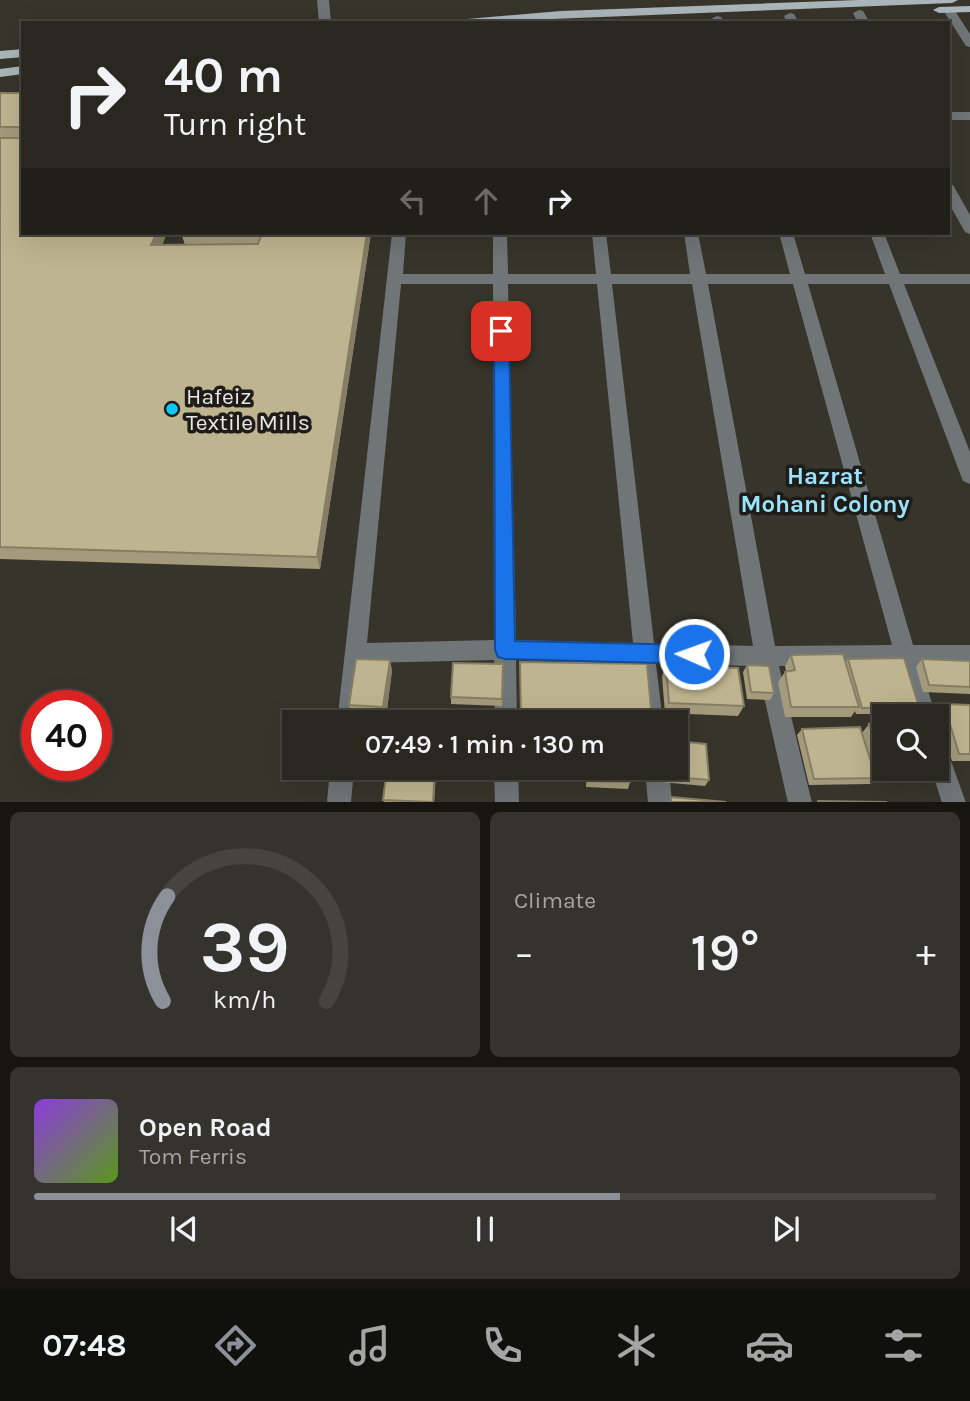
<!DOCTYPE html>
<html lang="en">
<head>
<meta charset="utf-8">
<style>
	body { margin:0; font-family:Karla,sans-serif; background:#35332d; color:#f1f3f6; height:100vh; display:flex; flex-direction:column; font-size:26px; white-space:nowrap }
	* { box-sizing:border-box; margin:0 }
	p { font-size:23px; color:#a5a5a5 }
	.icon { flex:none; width:38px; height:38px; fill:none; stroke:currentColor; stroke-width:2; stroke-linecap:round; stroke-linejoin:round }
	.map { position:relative; height:802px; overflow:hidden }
	.drawer { display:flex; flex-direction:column; gap:10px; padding:10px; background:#171512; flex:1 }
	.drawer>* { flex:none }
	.guide { position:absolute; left:21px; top:21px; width:929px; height:214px; border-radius:0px; box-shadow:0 7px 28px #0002,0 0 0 2px #45443e; background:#292720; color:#f1f3f6; overflow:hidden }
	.fabs { position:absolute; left:872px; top:704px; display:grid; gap:14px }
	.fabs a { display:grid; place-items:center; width:77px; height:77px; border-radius:0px; background:#292720; box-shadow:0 7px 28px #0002,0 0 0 2px #45443e; font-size:35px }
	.speed { position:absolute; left:21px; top:690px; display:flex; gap:14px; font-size:35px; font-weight:700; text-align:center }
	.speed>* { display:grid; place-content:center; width:91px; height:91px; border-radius:50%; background:#292720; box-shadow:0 7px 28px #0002,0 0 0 2px #45443e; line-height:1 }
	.speed .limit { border:10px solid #d22; background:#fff; color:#111 }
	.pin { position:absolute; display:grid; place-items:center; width:60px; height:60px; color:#fff; margin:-30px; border-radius:14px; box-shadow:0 4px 10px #0006 }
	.me { position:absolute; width:77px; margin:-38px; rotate:272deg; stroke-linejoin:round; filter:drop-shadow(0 0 5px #0008) }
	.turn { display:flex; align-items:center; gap:24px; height:147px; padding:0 28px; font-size:32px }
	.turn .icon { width:91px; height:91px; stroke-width:2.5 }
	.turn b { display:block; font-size:49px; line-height:60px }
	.lanes { display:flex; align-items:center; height:66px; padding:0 28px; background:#0003; justify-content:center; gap:35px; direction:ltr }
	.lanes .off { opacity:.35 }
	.big { font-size:52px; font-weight:600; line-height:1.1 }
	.drawer .tile { flex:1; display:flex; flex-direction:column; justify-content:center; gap:10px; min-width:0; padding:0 24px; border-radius:10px; background:#35332d }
	.drawer .dial { align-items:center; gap:0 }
	.dial svg { height:182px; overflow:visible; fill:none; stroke:#45443e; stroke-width:7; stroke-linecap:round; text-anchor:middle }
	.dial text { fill:#f1f3f6; stroke:none }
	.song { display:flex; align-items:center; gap:21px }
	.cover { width:84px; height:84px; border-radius:10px; background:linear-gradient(135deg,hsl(270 70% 55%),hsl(90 70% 35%)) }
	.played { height:7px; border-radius:4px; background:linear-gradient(90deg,#8c9099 65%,#45443e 65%) }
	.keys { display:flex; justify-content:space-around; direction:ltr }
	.heat { display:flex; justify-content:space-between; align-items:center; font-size:38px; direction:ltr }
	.drawer .tiles { flex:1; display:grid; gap:10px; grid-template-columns:1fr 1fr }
	.tile:last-child { grid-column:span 2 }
	.trip { position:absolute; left:282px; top:710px; width:406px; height:70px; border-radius:0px; background:#292720; box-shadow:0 7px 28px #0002,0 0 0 2px #45443e; font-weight:600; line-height:70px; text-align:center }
	.menu { display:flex; height:112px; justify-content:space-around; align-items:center; background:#10100d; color:#a5a5a5 }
	.menu .icon { width:49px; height:49px }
	.menu .selected { color:#8c9099 }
	.menu b { font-size:32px; color:#f1f3f6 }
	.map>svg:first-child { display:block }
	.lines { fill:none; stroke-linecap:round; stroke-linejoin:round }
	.minor { fill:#707577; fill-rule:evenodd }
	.major { fill:#abb6ba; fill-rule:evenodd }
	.wall { fill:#a39b7b }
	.shaded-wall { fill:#857e64 }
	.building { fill:#beb48f; stroke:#857e64; stroke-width:2 }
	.route { fill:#1a73e8; stroke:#114b97; stroke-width:2 }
	.poi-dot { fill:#0bcafa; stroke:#1d1c18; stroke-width:2.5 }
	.labels { text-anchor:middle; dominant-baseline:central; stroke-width:7; stroke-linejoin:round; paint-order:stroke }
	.poi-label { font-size:23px; fill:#e9e7e2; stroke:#1d1c18; text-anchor:start }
	.neighbourhood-label { font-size:24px; font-weight:bold; fill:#9be3fd; stroke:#1d1c18 }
</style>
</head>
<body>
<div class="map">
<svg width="970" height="803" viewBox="0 0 970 803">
	<rect width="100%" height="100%" fill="#37342b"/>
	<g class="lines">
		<path class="minor" d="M317,0h12l2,23h-12z
			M949,7l4,1 17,26v13l-4,-1 -23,-36z
			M859,10l4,1 7,12h-12l-5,-10z
			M790,13l4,1 5,9h-12l-3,-7z
			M717,16l4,1 3,6h-12l-1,-4z
			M646,19l4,1 2,3h-12z
			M948,112h22v8h-22z
			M948,184l5,1 17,30v19l-5,-2 -17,-30z
			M392,233h14l-3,41h90v-41h14l1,41h88l-4,-41h14l5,41h79l-6,-41h14l8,41h84l-11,-41h14l12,41h80l-15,-41h14l16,41h70v10h-66l66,168v32l-7,-3 -2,-5 -72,-192h-81l105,361h57v20h-50l16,51h-22l-16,-51 -119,1 33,137h-24l-31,-137 -101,-2 7,59h-22l-6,-60 -119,-3 1,63h-22l-1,-63 -129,3 -6,60h-22zM401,284h92l1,356 -127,3zM508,284h89l36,359 -117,-3zM612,284h80l61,362 -99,-3zM708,284h85l99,361 -117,1z
			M936,738l8,3 22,62h-24l-11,-35h5z
			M330,768h24l-3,35h-24z
			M494,768h24l1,35h-24z
			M645,768h24l3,35h-24z"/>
		<path class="major" d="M858,0h100l-6,3 -502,20 6,-3 105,-9z
			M970,6v6l-31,1 -6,-3 6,-3z
			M23,49v8l-23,2v-8z
			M23,66v8l-23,3v-8z"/>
	</g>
	<path class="wall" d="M0,93h23v140h144l-5,12h23l-4,-12h190l-51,336 -320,-10z
		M791,655l55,7 2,-3 71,48 -6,7h-57l-1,-3 -4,6h-66l-7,-35 7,-10 1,-1 -1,-5z
		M922,659l48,2v33l-47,-2 -7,-25z
		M390,660l2,11 -6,46 -34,-2 -3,-10z
		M520,662l132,58 -1,3h-131z
		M503,664l-1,42 -51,-2v-7z
		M666,665l78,41 -6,10 -73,-3 -3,-37z
		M747,665l27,28 -4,7 -23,-1 -4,-27z
		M944,704l26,1v56h-18l-14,-50z
		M884,723v45h52l15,3 -10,9 -62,-1 -1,-8h-5l3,7 -6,6 -61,1 -12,-50 5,-6 60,4 7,-9z
		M587,768h43v14l-2,7 -42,-2z
		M660,768h16l33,12 -4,6 -44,-4z
		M436,774l-2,28h-50l-1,-2z"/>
	<path class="shaded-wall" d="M157,233h10l-11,26 -5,-14z
		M367,233h4l-51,336 -3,-12z
		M390,660l2,11 -6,46 -3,-10z
		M435,768l1,6 -2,28h-1z"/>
	<path class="building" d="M0,93h23v34h-23z
		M0,138h23v95h134l-6,12 107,-1 4,-11h105l-50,324 -317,-10z
		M843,654l16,53h-68l-6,-35 10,-2 -4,-15z
		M904,658l15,49 -57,1 -14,-49z
		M356,659l34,1 -7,47 -34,-2z
		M922,659l48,2v26l-41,-2z
		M520,662l127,2 5,56 -131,-2z
		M453,663l50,1 -1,35 -51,-2z
		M666,665l72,3 6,38 -75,-3z
		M747,665l22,1 5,27 -23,-1z
		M944,704l26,1v49h-11z
		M437,712l65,11h-66z
		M936,720h2l13,51 -63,-1v-2h48z
		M884,723v39h-4l-11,-38z
		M860,727l16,51 -62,1 -12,-50z
		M676,741l30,3 3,36 -46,-4v-8h13z
		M387,768h48l-2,34 -50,-2z
		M588,768h42v14l-42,-1z
		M671,797l55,5h-55z
		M818,801l69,1h-69z"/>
	<path class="route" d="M501,326l8,5 6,310 179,4 7,3 3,6 -3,7 -7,3 -189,-5 -7,-2 -3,-7 -1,-319z"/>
	<circle class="poi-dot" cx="172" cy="409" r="7"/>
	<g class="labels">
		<g class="poi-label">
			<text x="186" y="396">Hafeiz<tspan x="186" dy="26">Textile Mills</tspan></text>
		</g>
		<g class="neighbourhood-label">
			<text x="825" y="476">Hazrat<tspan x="825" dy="28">Mohani Colony</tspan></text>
		</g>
	</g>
</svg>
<div class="fabs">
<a><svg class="icon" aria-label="search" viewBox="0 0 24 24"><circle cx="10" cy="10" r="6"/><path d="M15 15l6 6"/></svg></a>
</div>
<div class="speed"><div class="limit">40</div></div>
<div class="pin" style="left:501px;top:331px;background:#d93025"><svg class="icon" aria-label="arrive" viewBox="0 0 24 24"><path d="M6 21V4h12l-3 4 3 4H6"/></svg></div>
<svg class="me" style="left:694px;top:654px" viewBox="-20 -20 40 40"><circle r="17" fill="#1a73e8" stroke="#fff" stroke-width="3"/><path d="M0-11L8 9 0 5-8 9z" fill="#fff"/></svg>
<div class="trip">07:49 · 1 min · 130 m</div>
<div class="guide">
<div class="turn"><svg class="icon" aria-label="right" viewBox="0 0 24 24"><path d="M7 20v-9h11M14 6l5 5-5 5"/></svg><div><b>40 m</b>Turn right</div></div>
<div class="lanes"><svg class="icon off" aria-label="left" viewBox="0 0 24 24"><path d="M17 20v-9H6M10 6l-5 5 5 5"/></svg><svg class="icon off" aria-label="ahead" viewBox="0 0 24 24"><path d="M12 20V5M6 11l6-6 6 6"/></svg><svg class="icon" aria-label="right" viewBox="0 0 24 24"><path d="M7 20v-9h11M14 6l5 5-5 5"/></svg></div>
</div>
</div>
<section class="drawer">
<div class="tiles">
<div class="tile dial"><svg viewBox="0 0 100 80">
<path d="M14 69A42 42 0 1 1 86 69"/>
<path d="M14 69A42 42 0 0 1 16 23" stroke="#8c9099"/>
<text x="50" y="56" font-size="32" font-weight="700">39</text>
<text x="50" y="72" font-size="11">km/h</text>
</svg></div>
<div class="tile"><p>Climate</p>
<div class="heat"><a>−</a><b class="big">19°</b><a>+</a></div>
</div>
<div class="tile">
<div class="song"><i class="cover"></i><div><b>Open Road</b><p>Tom Ferris</p></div></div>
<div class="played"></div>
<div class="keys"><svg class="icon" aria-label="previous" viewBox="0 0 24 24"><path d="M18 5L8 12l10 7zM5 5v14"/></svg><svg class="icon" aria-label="pause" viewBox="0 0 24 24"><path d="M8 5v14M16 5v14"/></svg><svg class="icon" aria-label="next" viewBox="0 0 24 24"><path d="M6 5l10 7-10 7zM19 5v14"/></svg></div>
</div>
</div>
</section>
<nav class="menu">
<b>07:48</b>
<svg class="icon selected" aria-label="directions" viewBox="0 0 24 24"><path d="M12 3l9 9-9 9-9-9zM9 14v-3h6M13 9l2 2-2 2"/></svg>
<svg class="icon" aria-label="music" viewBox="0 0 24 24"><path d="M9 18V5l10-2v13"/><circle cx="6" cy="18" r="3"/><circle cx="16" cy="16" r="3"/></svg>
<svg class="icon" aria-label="phone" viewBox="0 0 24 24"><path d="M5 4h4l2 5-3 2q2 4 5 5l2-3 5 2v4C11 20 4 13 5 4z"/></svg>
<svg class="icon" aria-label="climate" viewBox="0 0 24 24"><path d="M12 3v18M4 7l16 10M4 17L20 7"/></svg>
<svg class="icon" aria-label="car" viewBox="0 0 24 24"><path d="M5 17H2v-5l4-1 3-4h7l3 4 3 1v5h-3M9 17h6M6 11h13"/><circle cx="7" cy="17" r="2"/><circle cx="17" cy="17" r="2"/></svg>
<svg class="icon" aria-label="filters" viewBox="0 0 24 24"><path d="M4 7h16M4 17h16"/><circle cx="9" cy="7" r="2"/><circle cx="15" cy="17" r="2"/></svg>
</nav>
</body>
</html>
